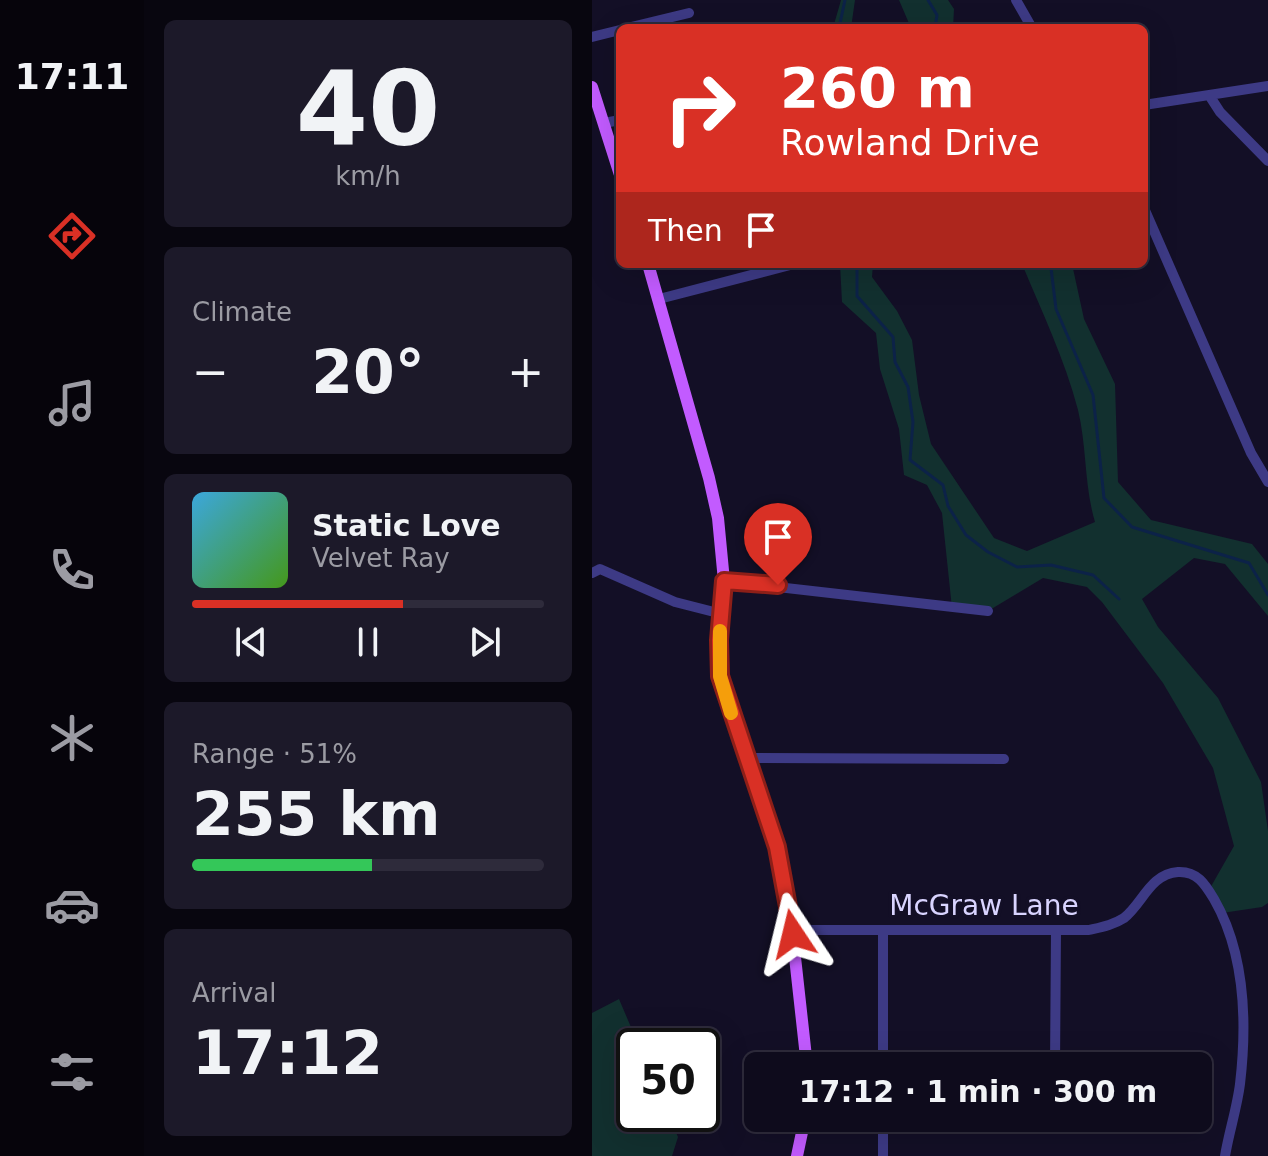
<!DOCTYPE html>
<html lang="en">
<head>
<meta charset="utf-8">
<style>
	body { margin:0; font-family:"DejaVu Sans",sans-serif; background:#1c1929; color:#f1f3f6; height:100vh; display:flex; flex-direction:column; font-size:30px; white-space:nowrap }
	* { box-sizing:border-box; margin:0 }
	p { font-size:26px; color:#9b9ba3 }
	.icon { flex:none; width:44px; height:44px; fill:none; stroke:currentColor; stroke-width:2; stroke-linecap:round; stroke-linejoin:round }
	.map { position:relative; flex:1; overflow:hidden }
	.panel { display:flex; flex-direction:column; gap:20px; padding:20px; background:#08060f; width:448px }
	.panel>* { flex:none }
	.banner { position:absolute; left:24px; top:24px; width:532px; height:244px; border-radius:12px; box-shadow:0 8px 32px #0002,0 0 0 2px #2e2b3b; background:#d93025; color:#fff; overflow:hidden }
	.speed { position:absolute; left:24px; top:1028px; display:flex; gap:16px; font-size:40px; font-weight:700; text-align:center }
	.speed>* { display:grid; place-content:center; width:104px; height:104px; border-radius:50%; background:#0e0b1c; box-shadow:0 8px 32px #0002,0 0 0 2px #2e2b3b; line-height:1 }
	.speed .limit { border:4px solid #111; border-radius:12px; background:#fff; color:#111 }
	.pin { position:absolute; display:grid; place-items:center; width:68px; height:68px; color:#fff; margin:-82px -34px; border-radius:50% 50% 50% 0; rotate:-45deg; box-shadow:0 0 8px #0007 }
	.pin .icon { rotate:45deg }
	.me { position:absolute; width:88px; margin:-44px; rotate:350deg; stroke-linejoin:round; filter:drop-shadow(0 0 6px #0008) }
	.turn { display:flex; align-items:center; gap:28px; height:168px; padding:0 32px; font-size:36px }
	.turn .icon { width:104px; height:104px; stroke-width:2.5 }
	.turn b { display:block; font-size:56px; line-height:68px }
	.then { display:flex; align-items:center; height:76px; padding:0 32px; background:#0003; gap:16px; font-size:30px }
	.big { font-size:60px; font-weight:800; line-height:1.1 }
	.panel .tile { flex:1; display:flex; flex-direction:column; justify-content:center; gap:12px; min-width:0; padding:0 28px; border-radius:12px; background:#1c1929 }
	.panel .dial { align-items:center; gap:0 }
	.dial b { font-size:104px; line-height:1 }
	.song { display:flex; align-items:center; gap:24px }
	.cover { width:96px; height:96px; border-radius:12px; background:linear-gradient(135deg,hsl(200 70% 55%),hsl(100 70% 35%)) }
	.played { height:8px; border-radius:4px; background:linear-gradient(90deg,#d93025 60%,#2e2b3b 60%) }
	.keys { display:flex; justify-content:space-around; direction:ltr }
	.heat { display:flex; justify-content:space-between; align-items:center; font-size:44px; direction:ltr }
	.charge { height:12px; border-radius:6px; background:linear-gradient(90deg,#34c759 51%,#2e2b3b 0) }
	.trip { position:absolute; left:152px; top:1052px; width:468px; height:80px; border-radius:12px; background:#0e0b1c; box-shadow:0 8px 32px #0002,0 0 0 2px #2e2b3b; font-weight:800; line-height:80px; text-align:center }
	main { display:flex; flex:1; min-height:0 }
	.menu { display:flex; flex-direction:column; width:144px; justify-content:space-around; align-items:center; background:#06040b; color:#9b9ba3 }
	.menu .icon { width:56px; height:56px }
	.menu .current { color:#d93025 }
	.menu b { font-size:36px; color:#f1f3f6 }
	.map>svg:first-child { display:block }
	.green { fill:#12302f }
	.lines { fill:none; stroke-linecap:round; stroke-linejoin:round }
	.stream { stroke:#0c2248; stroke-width:3 }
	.minor { stroke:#3d3a85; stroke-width:10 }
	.major { stroke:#c25bff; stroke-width:12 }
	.route-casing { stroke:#8d1f18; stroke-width:20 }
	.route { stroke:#d93025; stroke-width:14 }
	.slow { stroke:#f59e0b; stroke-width:14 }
	.labels { text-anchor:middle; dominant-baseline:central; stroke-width:7; stroke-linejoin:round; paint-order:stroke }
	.street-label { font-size:28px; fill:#d9d4ff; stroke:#130f26 }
</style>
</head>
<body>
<main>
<nav class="menu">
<b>17:11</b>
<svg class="icon current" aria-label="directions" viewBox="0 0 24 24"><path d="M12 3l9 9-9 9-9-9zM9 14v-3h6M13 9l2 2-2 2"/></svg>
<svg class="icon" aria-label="music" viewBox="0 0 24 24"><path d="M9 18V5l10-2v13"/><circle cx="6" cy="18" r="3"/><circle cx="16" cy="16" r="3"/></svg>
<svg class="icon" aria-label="phone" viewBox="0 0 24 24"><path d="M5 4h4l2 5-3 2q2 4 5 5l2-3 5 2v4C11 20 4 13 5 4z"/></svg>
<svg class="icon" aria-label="climate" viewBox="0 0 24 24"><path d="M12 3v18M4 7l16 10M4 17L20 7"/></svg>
<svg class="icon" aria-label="car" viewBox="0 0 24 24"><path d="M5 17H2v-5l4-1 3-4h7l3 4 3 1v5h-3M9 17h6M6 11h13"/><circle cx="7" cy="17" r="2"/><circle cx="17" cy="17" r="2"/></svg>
<svg class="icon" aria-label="filters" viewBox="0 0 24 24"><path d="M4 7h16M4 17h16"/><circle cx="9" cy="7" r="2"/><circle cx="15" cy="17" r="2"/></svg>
</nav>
<section class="panel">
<div class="tile dial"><b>40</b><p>km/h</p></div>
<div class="tile"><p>Climate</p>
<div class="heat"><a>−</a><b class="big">20°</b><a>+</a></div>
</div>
<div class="tile">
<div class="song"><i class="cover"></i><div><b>Static Love</b><p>Velvet Ray</p></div></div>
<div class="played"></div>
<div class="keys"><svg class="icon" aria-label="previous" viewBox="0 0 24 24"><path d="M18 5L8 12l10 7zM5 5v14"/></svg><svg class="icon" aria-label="pause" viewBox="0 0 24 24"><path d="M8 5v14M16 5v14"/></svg><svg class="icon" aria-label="next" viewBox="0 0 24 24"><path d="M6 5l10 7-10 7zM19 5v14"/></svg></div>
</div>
<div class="tile"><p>Range · 51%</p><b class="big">255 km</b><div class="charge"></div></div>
<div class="tile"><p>Arrival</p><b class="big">17:12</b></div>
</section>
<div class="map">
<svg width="676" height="1156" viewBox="0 0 676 1156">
	<rect width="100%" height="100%" fill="#130f26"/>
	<path class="green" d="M249,0h14l-4,28h-18z
		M307,0h49l6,9 -1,19h-42z
		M248,264h33l-1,13 25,34 15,29 7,55 12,49 63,94 33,13 68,-29c-11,-37 -8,-75 -17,-112 -13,-50 -36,-98 -56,-146h50l12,55 31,65 3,98 33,38 101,24 16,20v52l-43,-52 -31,-6 -52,41 16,28 60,71 43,84 7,49v72l-6,4 -40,6 -13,-23 25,-44 -21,-78 -50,-85 -61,-81 -15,-15 -44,-9 -55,33 -36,-3 -10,-95 -15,-28 -23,-10 -5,-46 -19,-60 -4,-36 -34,-31z
		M27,999l20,47h-5v68h34l10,23 -6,19h-80v-143z"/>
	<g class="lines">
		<path class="stream" d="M336,0l9,15 -2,13
			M247,28l6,-28
			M265,264v32l36,41 2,25 13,25 5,35 -3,38 33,25 5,21 18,29 22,17 29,15 34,-2 42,10 26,24
			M456,264l3,4 5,41 37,86 11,103 28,29 117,36 19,32"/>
		<path class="minor" d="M424,0l16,28
			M35,28l62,-15
			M0,37l28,-7
			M617,95l11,17 48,49
			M552,105l124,-19
			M12,123l16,-3
			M552,208l107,245 17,29
			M67,299l135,-35
			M0,573l8,-4 75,33 47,12
			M132,581l264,30
			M154,758l258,1
			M200,930h297c13,-3 24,-5 35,-12 19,-15 26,-44 54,-46 19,-1 27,12 36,27 31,54 33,125 26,185 -3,24 -11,48 -15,72
			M291,930v136
			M463,1066l1,-136
			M291,1118v38"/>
		<path class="major" d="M0,87l28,88
			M56,264l61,214 9,40 6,63 -5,59 1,36 57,171 15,83 15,136
			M205,1156l8,-38"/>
	</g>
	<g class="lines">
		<defs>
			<path id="route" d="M186,585l-54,-4 -5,59 1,36 57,171 16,87"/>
		</defs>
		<use href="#route" class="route-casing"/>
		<use href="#route" class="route"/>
		<path class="slow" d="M128,631v45l11,37"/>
	</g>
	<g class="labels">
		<g class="street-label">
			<text x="392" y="905">McGraw Lane</text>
		</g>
	</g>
</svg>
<div class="speed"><div class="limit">50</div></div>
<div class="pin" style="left:186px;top:585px;background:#d93025"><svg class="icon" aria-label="arrive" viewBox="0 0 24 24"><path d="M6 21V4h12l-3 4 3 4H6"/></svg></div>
<svg class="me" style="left:201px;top:934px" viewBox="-20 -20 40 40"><path d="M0-17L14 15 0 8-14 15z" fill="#d93025" stroke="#fff" stroke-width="4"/></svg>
<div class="trip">17:12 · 1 min · 300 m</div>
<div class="banner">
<div class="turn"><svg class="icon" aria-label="right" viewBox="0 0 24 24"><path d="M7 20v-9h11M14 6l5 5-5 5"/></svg><div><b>260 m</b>Rowland Drive</div></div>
<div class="then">Then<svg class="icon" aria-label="arrive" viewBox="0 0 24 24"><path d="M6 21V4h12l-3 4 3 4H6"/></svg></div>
</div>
</div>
</main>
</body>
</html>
